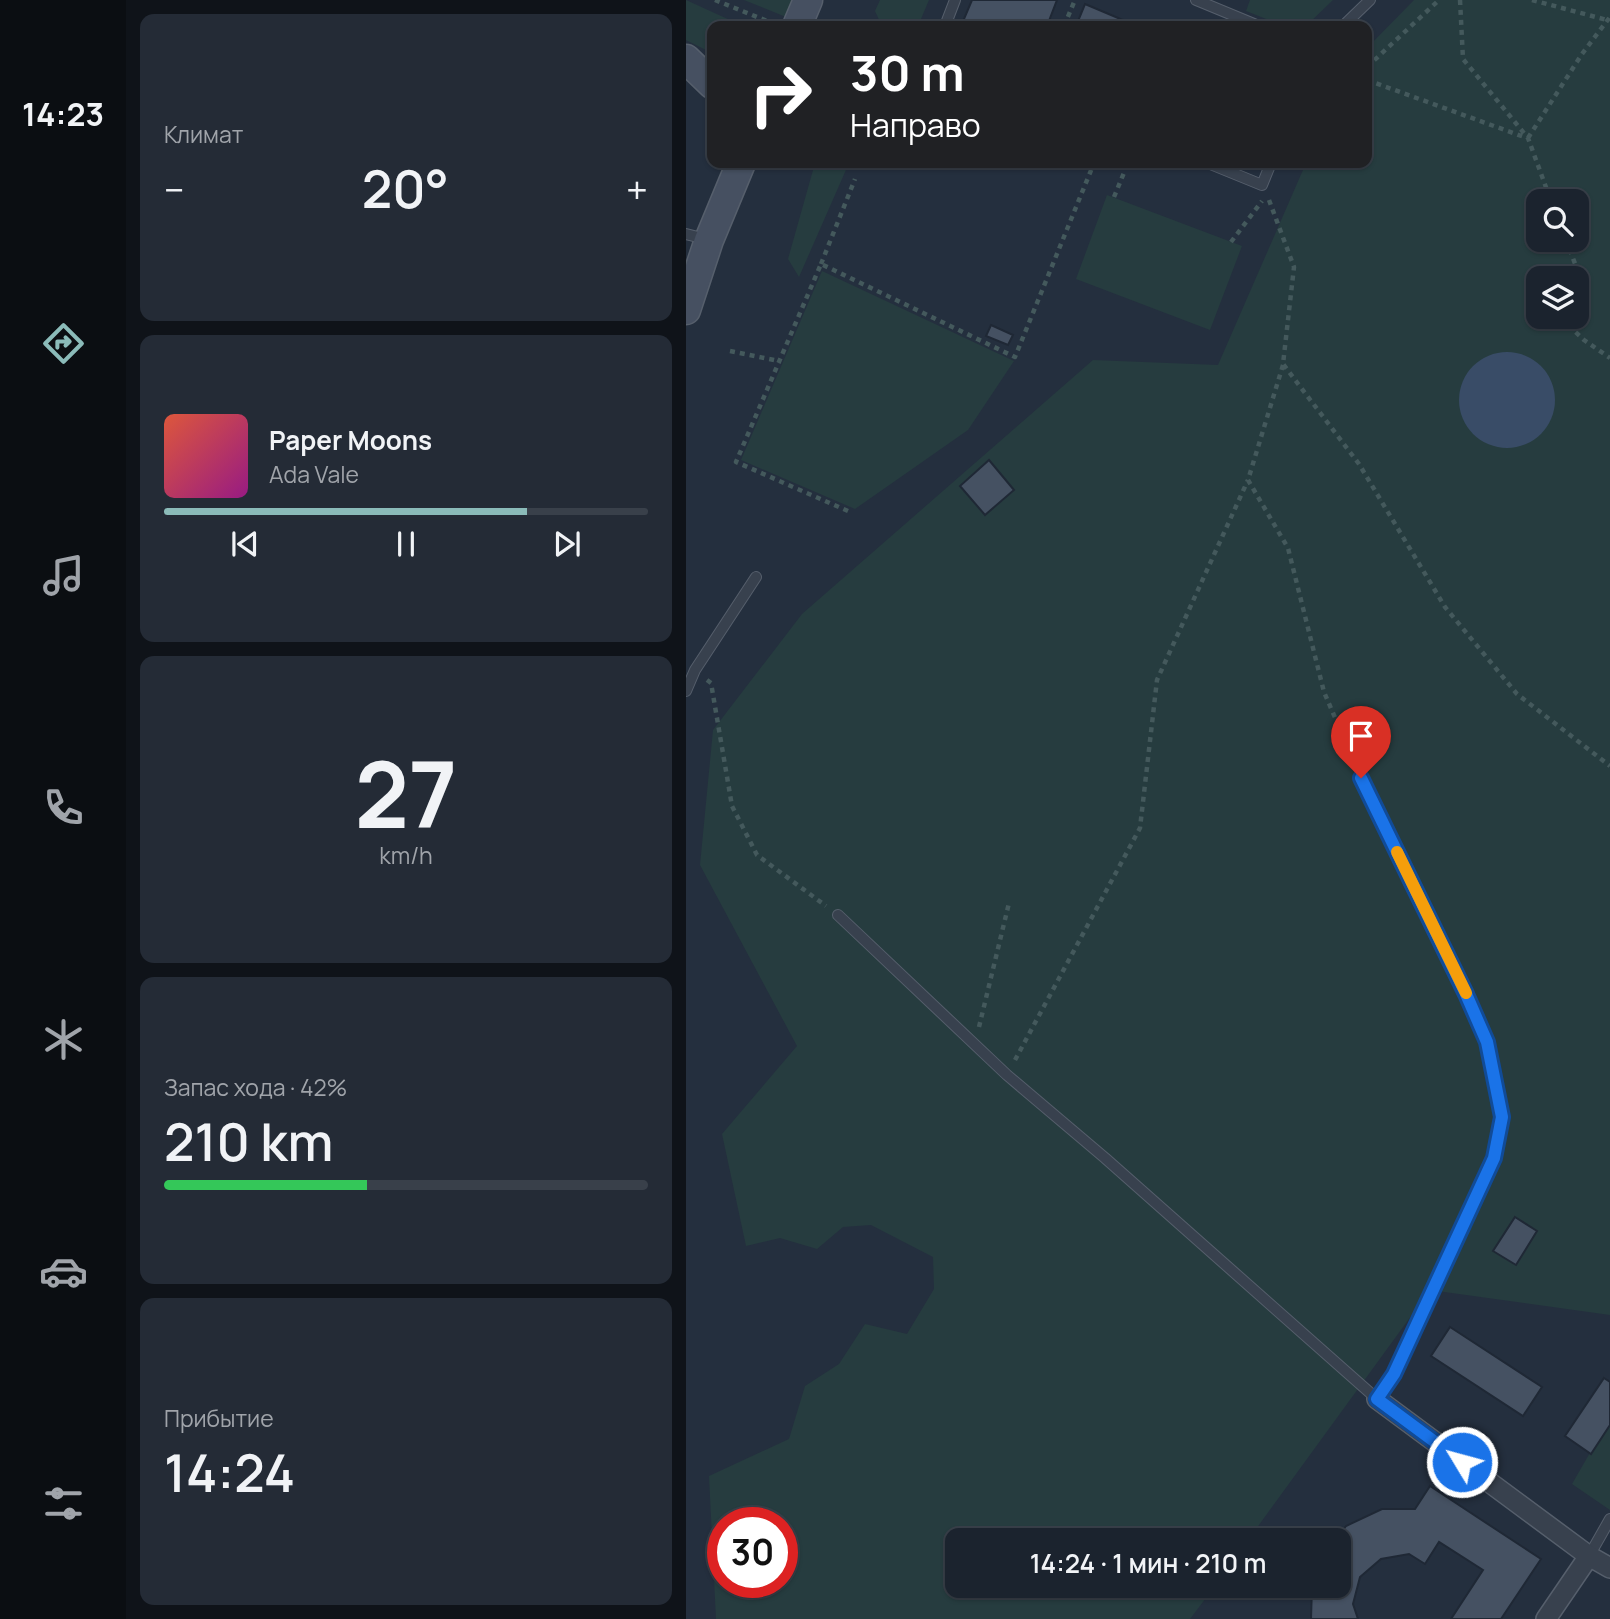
<!DOCTYPE html>
<html lang="ru">
<head>
<meta charset="utf-8">
<style>
	body { margin:0; font-family:Manrope,sans-serif; background:#242b36; color:#f1f3f6; height:100vh; display:flex; flex-direction:column; font-size:26px; white-space:nowrap }
	* { box-sizing:border-box; margin:0 }
	p { font-size:23px; color:#a0a4aa }
	.icon { flex:none; width:38px; height:38px; fill:none; stroke:currentColor; stroke-width:2; stroke-linecap:round; stroke-linejoin:round }
	.map { position:relative; flex:1; overflow:hidden }
	.sheet { display:flex; flex-direction:column; gap:14px; padding:14px; background:#0f1319; width:560px }
	.sheet>* { flex:none }
	.banner { position:absolute; left:21px; top:21px; width:665px; height:147px; border-radius:14px; box-shadow:0 2px 5px #0004,0 0 0 2px #39404a; background:#202124; color:#fff; overflow:hidden }
	.fabs { position:absolute; left:840px; top:189px; display:grid; gap:14px }
	.fabs a { display:grid; place-items:center; width:63px; height:63px; border-radius:14px; background:#1b232e; box-shadow:0 2px 5px #0004,0 0 0 2px #39404a; font-size:35px }
	.speed { position:absolute; left:21px; top:1507px; display:flex; gap:14px; font-size:35px; font-weight:700; text-align:center }
	.speed>* { display:grid; place-content:center; width:91px; height:91px; border-radius:50%; background:#1b232e; box-shadow:0 2px 5px #0004,0 0 0 2px #39404a; line-height:1 }
	.speed .limit { border:10px solid #d22; background:#fff; color:#111 }
	.pin { position:absolute; display:grid; place-items:center; width:60px; height:60px; color:#fff; margin:-72px -30px; border-radius:50% 50% 50% 0; rotate:-45deg; box-shadow:0 0 7px #0007 }
	.pin .icon { rotate:45deg }
	.me { position:absolute; width:77px; margin:-38px; rotate:307deg; stroke-linejoin:round; filter:drop-shadow(0 0 5px #0008) }
	.turn { display:flex; align-items:center; gap:24px; height:147px; padding:0 28px; font-size:32px }
	.turn .icon { width:91px; height:91px; stroke-width:2.5 }
	.turn b { display:block; font-size:49px; line-height:60px }
	.big { font-size:52px; font-weight:600; line-height:1.1 }
	.sheet .widget { flex:1; display:flex; flex-direction:column; justify-content:center; gap:10px; min-width:0; padding:0 24px; border-radius:14px; background:#242b36 }
	.sheet .dial { align-items:center; gap:0 }
	.dial b { font-size:91px; line-height:1 }
	.song { display:flex; align-items:center; gap:21px }
	.cover { width:84px; height:84px; border-radius:10px; background:linear-gradient(135deg,hsl(10 70% 55%),hsl(310 70% 35%)) }
	.played { height:7px; border-radius:4px; background:linear-gradient(90deg,#8bbbb9 75%,#39404a 75%) }
	.keys { display:flex; justify-content:space-around; direction:ltr }
	.heat { display:flex; justify-content:space-between; align-items:center; font-size:38px; direction:ltr }
	.charge { height:10px; border-radius:5px; background:linear-gradient(90deg,#34c759 42%,#39404a 0) }
	.trip { position:absolute; left:259px; top:1528px; width:406px; height:70px; border-radius:14px; background:#1b232e; box-shadow:0 2px 5px #0004,0 0 0 2px #39404a; font-weight:600; line-height:70px; text-align:center }
	main { display:flex; flex:1; min-height:0 }
	.dock { display:flex; flex-direction:column; width:126px; justify-content:space-around; align-items:center; background:#0b0e12; color:#a0a4aa }
	.dock .icon { width:49px; height:49px }
	.dock .active { color:#8bbbb9 }
	.dock b { font-size:32px; color:#f1f3f6 }
	.map>svg:first-child { display:block }
	.green { fill:#263c3f; fill-rule:evenodd }
	.water { fill:#394c67 }
	.building { fill:#455162; stroke:#1f2835; stroke-width:2 }
	.lines { fill:none; stroke-linecap:round; stroke-linejoin:round }
	.lane-casing { stroke:#565f6c; stroke-width:12 }
	.street-casing { stroke:#565f6c; stroke-width:22 }
	.secondary-casing { stroke:#565f6c; stroke-width:31 }
	.path { stroke:#44595c; stroke-width:4.5; stroke-dasharray:5 5; stroke-linecap:butt }
	.lane { stroke:#38414e; stroke-width:10 }
	.street { stroke:#38414e; stroke-width:19 }
	.secondary { stroke:#465061; stroke-width:28 }
	.route-casing { stroke:#114b97; stroke-width:18 }
	.route { stroke:#1a73e8; stroke-width:12 }
	.slow { stroke:#f59e0b; stroke-width:12 }
</style>
</head>
<body>
<main>
<nav class="dock">
<b>14:23</b>
<svg class="icon active" aria-label="directions" viewBox="0 0 24 24"><path d="M12 3l9 9-9 9-9-9zM9 14v-3h6M13 9l2 2-2 2"/></svg>
<svg class="icon" aria-label="music" viewBox="0 0 24 24"><path d="M9 18V5l10-2v13"/><circle cx="6" cy="18" r="3"/><circle cx="16" cy="16" r="3"/></svg>
<svg class="icon" aria-label="phone" viewBox="0 0 24 24"><path d="M5 4h4l2 5-3 2q2 4 5 5l2-3 5 2v4C11 20 4 13 5 4z"/></svg>
<svg class="icon" aria-label="climate" viewBox="0 0 24 24"><path d="M12 3v18M4 7l16 10M4 17L20 7"/></svg>
<svg class="icon" aria-label="car" viewBox="0 0 24 24"><path d="M5 17H2v-5l4-1 3-4h7l3 4 3 1v5h-3M9 17h6M6 11h13"/><circle cx="7" cy="17" r="2"/><circle cx="17" cy="17" r="2"/></svg>
<svg class="icon" aria-label="filters" viewBox="0 0 24 24"><path d="M4 7h16M4 17h16"/><circle cx="9" cy="7" r="2"/><circle cx="15" cy="17" r="2"/></svg>
</nav>
<section class="sheet">
<div class="widget"><p>Климат</p>
<div class="heat"><a>−</a><b class="big">20°</b><a>+</a></div>
</div>
<div class="widget">
<div class="song"><i class="cover"></i><div><b>Paper Moons</b><p>Ada Vale</p></div></div>
<div class="played"></div>
<div class="keys"><svg class="icon" aria-label="previous" viewBox="0 0 24 24"><path d="M18 5L8 12l10 7zM5 5v14"/></svg><svg class="icon" aria-label="pause" viewBox="0 0 24 24"><path d="M8 5v14M16 5v14"/></svg><svg class="icon" aria-label="next" viewBox="0 0 24 24"><path d="M6 5l10 7-10 7zM19 5v14"/></svg></div>
</div>
<div class="widget dial"><b>27</b><p>km/h</p></div>
<div class="widget"><p>Запас хода · 42%</p><b class="big">210 km</b><div class="charge"></div></div>
<div class="widget"><p>Прибытие</p><b class="big">14:24</b></div>
</section>
<div class="map">
<svg width="924" height="1619" viewBox="0 0 924 1619">
	<rect width="100%" height="100%" fill="#242f3e"/>
	<path class="green" d="M0,0l57,26h-31v27l-26,-13z
		M58,0h49l-7,17z
		M194,0h49l-11,26h-36l-7,-15z
		M564,0h83l-27,26h-22l-38,-15z
		M728,0h196v1315l-180,-25 -182,250h-291v46h258l-25,33h-474l-7,-143 80,-37 16,-53 34,-22 26,-40 42,10 27,-45 -1,-32 -62,-32 -28,2 -26,22 -37,-11 -34,8 -24,-112 75,-88 -97,-181 13,-135 89,-116 291,-254 125,5 88,-202h61v-115zM852,201h39v39h-39zM852,278h39v39h-39zM37,1522h59v60h-59z
		M129,163h34l-50,114 -11,-18z
		M421,195l135,51 -32,84 -134,-51z
		M136,271l192,90 -46,69 -113,79 -114,-49z
		M924,1418v92l-38,-26z"/>
	<path class="water" d="M773 400a48 48 0 1 1 96 0a48 48 0 1 1-96 0Z"/>
	<path class="building" d="M286,0h85l-10,26h-86z
		M399,4l52,22h-61z
		M305,325l22,10 -5,10 -22,-9z
		M303,460l25,30 -29,25 -25,-29z
		M829,1217l22,14 -21,34 -23,-14z
		M764,1327l92,60 -19,29 -92,-60z
		M918,1378l6,4v43l-19,29 -26,-18z
		M744,1486l111,73 -40,60h-50l32,-49 -44,-28 -14,22 -16,-10 -28,5 -21,18 -7,27 5,15h-47l1,-33h27v-46h-3l10,-14 36,-17h33z"/>
	<g class="lines">
		<defs>
			<path id="lane" d="M510,0l63,26
				M259,26l10,-26
				M657,26l27,-26
				M522,163l54,22 9,-22
				M0,234l20,5
				M0,691l9,-21 61,-93
				M152,915l169,160 98,83 272,241 16,-25 101,-216 8,-41 -15,-75 -21,-48 -105,-216
				M903,1556l21,-37"/>
			<path id="street" d="M691,1399l212,157 21,12
				M860,1619l43,-63"/>
			<path id="secondary" d="M111,26l11,-26
				M0,59l26,25
				M0,310l23,-70 32,-77"/>
		</defs>
		<use href="#lane" class="lane-casing"/>
		<use href="#street" class="street-casing"/>
		<use href="#secondary" class="secondary-casing"/>
		<path class="path" d="M29,0l57,23
			M774,0l3,59 65,79 23,63
			M846,0l75,20
			M378,26l11,-26
			M681,67l72,-67
			M681,80l160,58
			M842,138l54,-84 28,-37
			M428,197l14,-34
			M583,200l25,67 -11,97 76,100 86,143 72,87 93,72
			M880,240l21,55 -10,16
			M545,242l31,-41
			M135,264l34,-85
			M887,317l-5,8 16,15 26,18
			M44,351l49,10
			M597,365l-35,115 40,68 36,144 31,72
			M162,511l-112,-49 85,-198 194,93 79,-194
			M21,680l4,3 21,123 25,49 69,51
			M293,1027l30,-124
			M329,1060l125,-232 17,-148 91,-200"/>
		<use href="#lane" class="lane"/>
		<use href="#street" class="street"/>
		<use href="#secondary" class="secondary"/>
	</g>
	<g class="lines">
		<defs>
			<path id="route" d="M675,778l105,216 21,48 15,75 -8,41 -100,216 -17,25 85,63"/>
		</defs>
		<use href="#route" class="route-casing"/>
		<use href="#route" class="route"/>
		<path class="slow" d="M711,852l69,141"/>
	</g>
</svg>
<div class="fabs">
<a><svg class="icon" aria-label="search" viewBox="0 0 24 24"><circle cx="10" cy="10" r="6"/><path d="M15 15l6 6"/></svg></a>
<a><svg class="icon" aria-label="layers" viewBox="0 0 24 24"><path d="M12 4l9 5-9 5-9-5zM3 14l9 5 9-5"/></svg></a>
</div>
<div class="speed"><div class="limit">30</div></div>
<div class="pin" style="left:675px;top:778px;background:#d93025"><svg class="icon" aria-label="arrive" viewBox="0 0 24 24"><path d="M6 21V4h12l-3 4 3 4H6"/></svg></div>
<svg class="me" style="left:776px;top:1462px" viewBox="-20 -20 40 40"><circle r="17" fill="#1a73e8" stroke="#fff" stroke-width="3"/><path d="M0-11L8 9 0 5-8 9z" fill="#fff"/></svg>
<div class="trip">14:24 · 1 мин · 210 m</div>
<div class="banner">
<div class="turn"><svg class="icon" aria-label="right" viewBox="0 0 24 24"><path d="M7 20v-9h11M14 6l5 5-5 5"/></svg><div><b>30 m</b>Направо</div></div>
</div>
</div>
</main>
</body>
</html>
